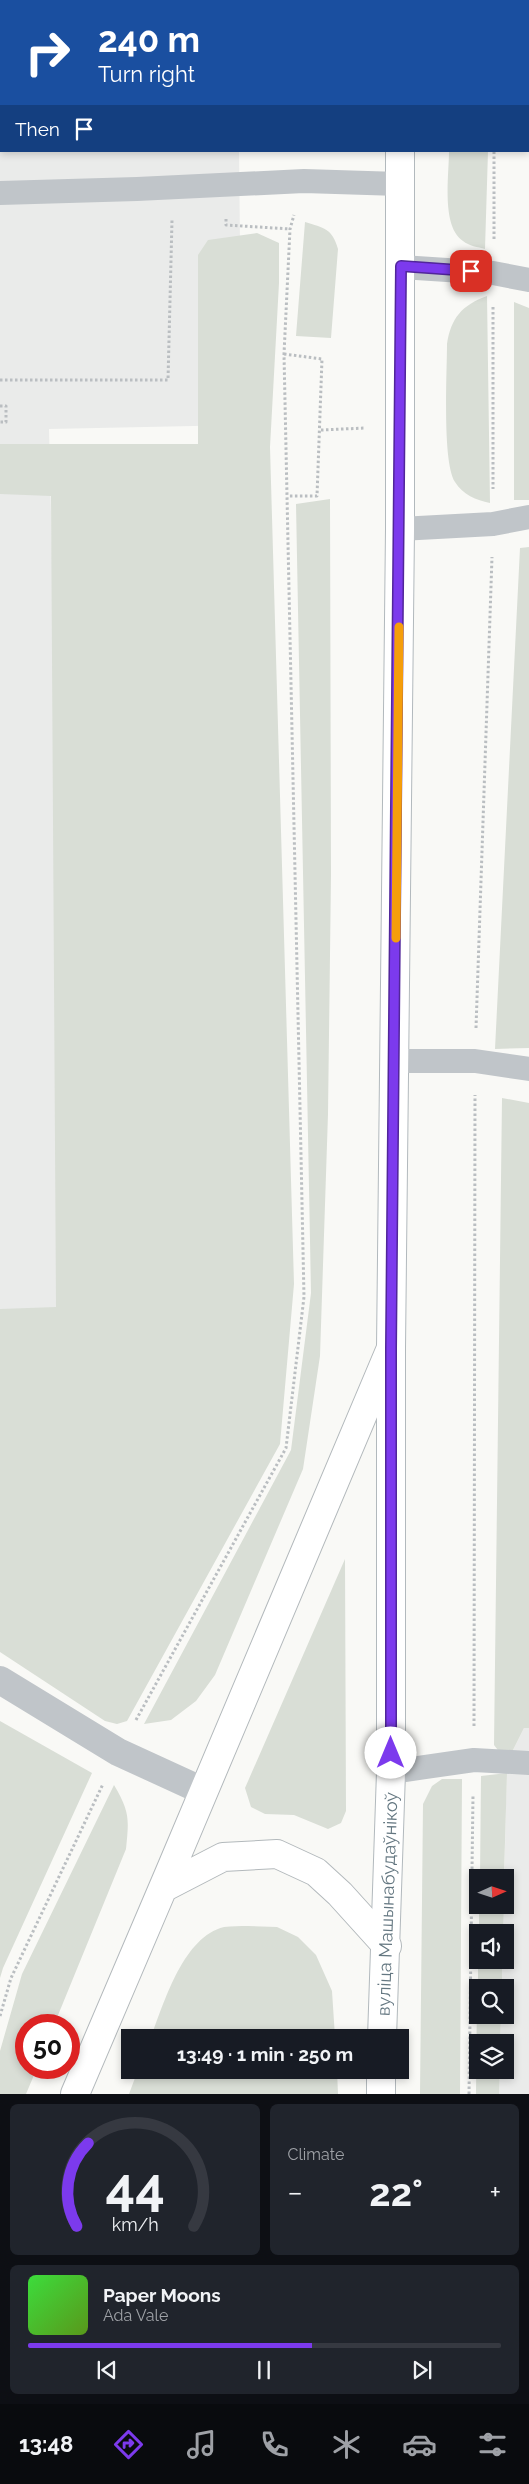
<!DOCTYPE html>
<html lang="en">
<head>
<meta charset="utf-8">
<style>
	body { margin:0; font-family:Raleway,sans-serif; background:#20242c; color:#f1f3f6; height:100vh; display:flex; flex-direction:column; font-size:19px; white-space:nowrap }
	* { box-sizing:border-box; margin:0 }
	p { font-size:16px; color:#9ea1a6 }
	.icon { flex:none; width:28px; height:28px; fill:none; stroke:currentColor; stroke-width:2; stroke-linecap:round; stroke-linejoin:round }
	.map { position:relative; height:2094px; overflow:hidden }
	.drawer { display:flex; flex-direction:column; gap:10px; padding:10px; background:#0d0f14; flex:1 }
	.drawer>* { flex:none }
	.hud { position:absolute; left:0px; top:0px; width:530px; height:152px; box-shadow:0 2px 8px #0003; background:#1a4fa0; color:#fff; overflow:hidden }
	.needle { width:32px; rotate:87deg }
	.tools { position:absolute; left:469px; top:1869px; display:grid; gap:10px }
	.tools a { display:grid; place-items:center; width:45px; height:45px; border-radius:0px; background:#171b24; box-shadow:0 2px 8px #0003; font-size:25px }
	.speed { position:absolute; left:15px; top:2014px; display:flex; gap:10px; font-size:25px; font-weight:700; text-align:center }
	.speed>* { display:grid; place-content:center; width:65px; height:65px; border-radius:50%; background:#171b24; box-shadow:0 2px 8px #0003; line-height:1 }
	.speed .limit { border:8px solid #d22; background:#fff; color:#111 }
	.pin { position:absolute; display:grid; place-items:center; width:42px; height:42px; color:#fff; margin:-21px; border-radius:10px; box-shadow:0 2px 8px #0006 }
	.me { position:absolute; width:55px; margin:-28px; rotate:0deg; stroke-linejoin:round; filter:drop-shadow(0 0 4px #0008) }
	.turn { display:flex; align-items:center; gap:18px; height:105px; padding:0 15px; font-size:22px }
	.turn .icon { width:65px; height:65px; stroke-width:2.5 }
	.turn b { display:block; font-size:35px; line-height:42px }
	.then { display:flex; align-items:center; height:48px; padding:0 15px; background:#0003; gap:10px; font-size:19px }
	.big { font-size:38px; font-weight:700; line-height:1.1 }
	.drawer .widget { flex:1; display:flex; flex-direction:column; justify-content:center; gap:8px; min-width:0; padding:0 18px; border-radius:8px; background:#20242c }
	.drawer .dial { align-items:center; gap:0 }
	.dial svg { height:130px; overflow:visible; fill:none; stroke:#363941; stroke-width:7; stroke-linecap:round; text-anchor:middle }
	.dial text { fill:#f1f3f6; stroke:none }
	.song { display:flex; align-items:center; gap:15px }
	.cover { width:60px; height:60px; border-radius:8px; background:linear-gradient(135deg,hsl(120 70% 55%),hsl(90 70% 35%)) }
	.played { height:5px; border-radius:2px; background:linear-gradient(90deg,#7c3aed 60%,#363941 60%) }
	.keys { display:flex; justify-content:space-around; direction:ltr }
	.heat { display:flex; justify-content:space-between; align-items:center; font-size:28px; direction:ltr }
	.drawer .tiles { flex:1; display:grid; gap:10px; grid-template-columns:1fr 1fr }
	.widget:last-child { grid-column:span 2 }
	.trip { position:absolute; left:121px; top:2029px; width:288px; height:50px; border-radius:0px; background:#171b24; box-shadow:0 2px 8px #0003; font-weight:700; line-height:50px; text-align:center }
	.dock { display:flex; height:80px; justify-content:space-around; align-items:center; background:#090b0e; color:#9ea1a6 }
	.dock .icon { width:35px; height:35px }
	.dock .active { color:#7c3aed }
	.dock b { font-size:22px; color:#f1f3f6 }
	.map>svg:first-child { display:block }
	.built { fill:#eaebea }
	.green { fill:#d9ded6 }
	.lines { fill:none; stroke-linecap:round; stroke-linejoin:round }
	.secondary-casing { stroke:#b2b9bd; stroke-width:30 }
	.trunk-casing { stroke:#b3b9bc; stroke-width:30 }
	.path { stroke:#babec1; stroke-width:3; stroke-dasharray:2.5 2.5; stroke-linecap:butt }
	.service { stroke:#c0c5c9; stroke-width:24 }
	.minor { stroke:#c0c5c9; stroke-width:28 }
	.secondary { stroke:#fff; stroke-width:28 }
	.trunk { stroke:#fff; stroke-width:28 }
	.route-casing { stroke:#51269a; stroke-width:12 }
	.route { stroke:#7c3aed; stroke-width:9 }
	.slow { stroke:#f59e0b; stroke-width:9 }
	.labels { text-anchor:middle; dominant-baseline:central; stroke-width:5; stroke-linejoin:round; paint-order:stroke }
	.street-label { font-size:18px; fill:#647781; stroke:#fff }
</style>
</head>
<body>
<div class="map">
<svg width="529" height="2094" viewBox="0 0 529 2094">
	<rect width="100%" height="100%" fill="#f9f9f6"/>
	<path class="built" d="M0,0h240l-239,1v150h238l3,274 -193,4 21,886 -70,1z
		M524,1728h5v366h-30l1,-24h5v-28h-5l1,-27h4v-27l-3,-1v-27h3v-28h-2l4,-170z"/>
	<path class="green" d="M449,151h39l-3,98c-7,-2 -16,-3 -22,-8 -22,-15 -14,-65 -14,-90z
		M305,222c19,6 27,6 33,27l-7,89 -35,-2z
		M257,233l22,10v40l-9,164 24,837 -14,160 -153,277 -10,3 -12,-3 -105,-69v-343l56,-2 -5,-811 -51,-2v-50h198v-189l10,-15z
		M487,296l3,207c-14,-3 -27,-8 -35,-21 -13,-20 -8,-109 -8,-138 4,-26 15,-39 40,-48z
		M514,302l15,6v192h-15z
		M330,499l1,376 -3,239 -8,242 -17,113 -88,206 -19,26 -25,19 -27,4 147,-274 20,-157 -15,-789z
		M529,547v501l-34,1 25,-501z
		M502,1098l27,5v625h-5l-17,34 -13,-17z
		M345,1559l1,252 -5,12 -13,6 -34,-14 -29,-1 -14,-7 -6,-19z
		M0,1721l92,52 -89,195 -3,10z
		M507,1773l-3,104 -24,1 1,-102z
		M442,1779h20l-2,315h-40l3,-290 9,-18z
		M114,1785c16,27 15,34 12,64l-72,176h-28v43h11l-11,26h-26v-43l22,-77z
		M479,1905h25l-1,27h-24z
		M248,1926l29,1 21,10 18,18 16,36 3,46h-184c13,-34 32,-100 73,-110 8,-1 16,-1 24,-1z
		M478,1960h24v27h-24z
		M477,1993l1,22h23l-1,27h-22v28h22l-1,24h-23z
		M138,2070h199l1,24h-209z"/>
	<g class="lines">
		<defs>
			<path id="secondary" d="M402,1v-1
				M382,2038l9,-266v-424l9,-819v-378
				M381,2094v-24"/>
			<path id="trunk" d="M165,1887l58,-30 54,-3 39,18 24,22 47,52
				M75,2094c107,-248 210,-498 316,-746"/>
		</defs>
		<use href="#secondary" class="secondary-casing"/>
		<use href="#trunk" class="trunk-casing"/>
		<path class="path" d="M496,0v1
			M227,1v-1
			M326,1v-1
			M226,219v6l64,4
			M494,239v-88
			M493,307v182
			M284,354l38,5 -5,137h-29
			M0,380h168l4,-160
			M0,406h6v16h-6
			M321,430l44,-2
			M476,1028l16,-471
			M136,1720l150,-272 18,-151 -20,-943 6,-125 4,-14
			M474,1726l1,-631
			M0,2016l11,-38 92,-194
			M469,2094l4,-299"/>
		<path class="service" d="M0,193l137,-4 167,-8 95,3
			M401,267l92,6 36,7
			M400,529l93,-5 36,-7
			M395,1061h80l54,8
			M391,1772l83,-12 55,3"/>
		<path class="minor" d="M0,1680l118,72 85,39"/>
		<use href="#secondary" class="secondary"/>
		<use href="#trunk" class="trunk"/>
	</g>
	<g class="lines">
		<defs>
			<path id="route" d="M391,1753v-405l10,-1082 70,5"/>
		</defs>
		<use href="#route" class="route-casing"/>
		<use href="#route" class="route"/>
		<path class="slow" d="M396,938l3,-311"/>
	</g>
	<g class="labels">
		<g class="street-label">
			<text transform="translate(387 1904) rotate(-88)">вуліца Машынабудаўнікоў</text>
		</g>
	</g>
</svg>
<div class="tools">
<a><svg class="needle" viewBox="-14 -14 28 28"><path d="M0-13l5 13h-10z" fill="#e53935"/><path d="M0 13l5-13h-10z" fill="#9ea1a6"/></svg></a>
<a><svg class="icon" aria-label="sound" viewBox="0 0 24 24"><path d="M4 9h4l5-4v14l-5-4H4zM17 9q2 3 0 6"/></svg></a>
<a><svg class="icon" aria-label="search" viewBox="0 0 24 24"><circle cx="10" cy="10" r="6"/><path d="M15 15l6 6"/></svg></a>
<a><svg class="icon" aria-label="layers" viewBox="0 0 24 24"><path d="M12 4l9 5-9 5-9-5zM3 14l9 5 9-5"/></svg></a>
</div>
<div class="speed"><div class="limit">50</div></div>
<div class="pin" style="left:471px;top:271px;background:#d93025"><svg class="icon" aria-label="arrive" viewBox="0 0 24 24"><path d="M6 21V4h12l-3 4 3 4H6"/></svg></div>
<svg class="me" style="left:391px;top:1753px" viewBox="-20 -20 40 40"><circle r="19" fill="#fff"/><path d="M0-13L10 11 0 6-10 11z" fill="#7c3aed"/></svg>
<div class="trip">13:49 · 1 min · 250 m</div>
<div class="hud">
<div class="turn"><svg class="icon" aria-label="right" viewBox="0 0 24 24"><path d="M7 20v-9h11M14 6l5 5-5 5"/></svg><div><b>240 m</b>Turn right</div></div>
<div class="then">Then<svg class="icon" aria-label="arrive" viewBox="0 0 24 24"><path d="M6 21V4h12l-3 4 3 4H6"/></svg></div>
</div>
</div>
<section class="drawer">
<div class="tiles">
<div class="widget dial"><svg viewBox="0 0 100 80">
<path d="M14 69A42 42 0 1 1 86 69"/>
<path d="M14 69A42 42 0 0 1 21 18" stroke="#7c3aed"/>
<text x="50" y="56" font-size="32" font-weight="700">44</text>
<text x="50" y="72" font-size="11">km/h</text>
</svg></div>
<div class="widget"><p>Climate</p>
<div class="heat"><a>−</a><b class="big">22°</b><a>+</a></div>
</div>
<div class="widget">
<div class="song"><i class="cover"></i><div><b>Paper Moons</b><p>Ada Vale</p></div></div>
<div class="played"></div>
<div class="keys"><svg class="icon" aria-label="previous" viewBox="0 0 24 24"><path d="M18 5L8 12l10 7zM5 5v14"/></svg><svg class="icon" aria-label="pause" viewBox="0 0 24 24"><path d="M8 5v14M16 5v14"/></svg><svg class="icon" aria-label="next" viewBox="0 0 24 24"><path d="M6 5l10 7-10 7zM19 5v14"/></svg></div>
</div>
</div>
</section>
<nav class="dock">
<b>13:48</b>
<svg class="icon active" aria-label="directions" viewBox="0 0 24 24"><path d="M12 3l9 9-9 9-9-9zM9 14v-3h6M13 9l2 2-2 2"/></svg>
<svg class="icon" aria-label="music" viewBox="0 0 24 24"><path d="M9 18V5l10-2v13"/><circle cx="6" cy="18" r="3"/><circle cx="16" cy="16" r="3"/></svg>
<svg class="icon" aria-label="phone" viewBox="0 0 24 24"><path d="M5 4h4l2 5-3 2q2 4 5 5l2-3 5 2v4C11 20 4 13 5 4z"/></svg>
<svg class="icon" aria-label="climate" viewBox="0 0 24 24"><path d="M12 3v18M4 7l16 10M4 17L20 7"/></svg>
<svg class="icon" aria-label="car" viewBox="0 0 24 24"><path d="M5 17H2v-5l4-1 3-4h7l3 4 3 1v5h-3M9 17h6M6 11h13"/><circle cx="7" cy="17" r="2"/><circle cx="17" cy="17" r="2"/></svg>
<svg class="icon" aria-label="filters" viewBox="0 0 24 24"><path d="M4 7h16M4 17h16"/><circle cx="9" cy="7" r="2"/><circle cx="15" cy="17" r="2"/></svg>
</nav>
</body>
</html>
